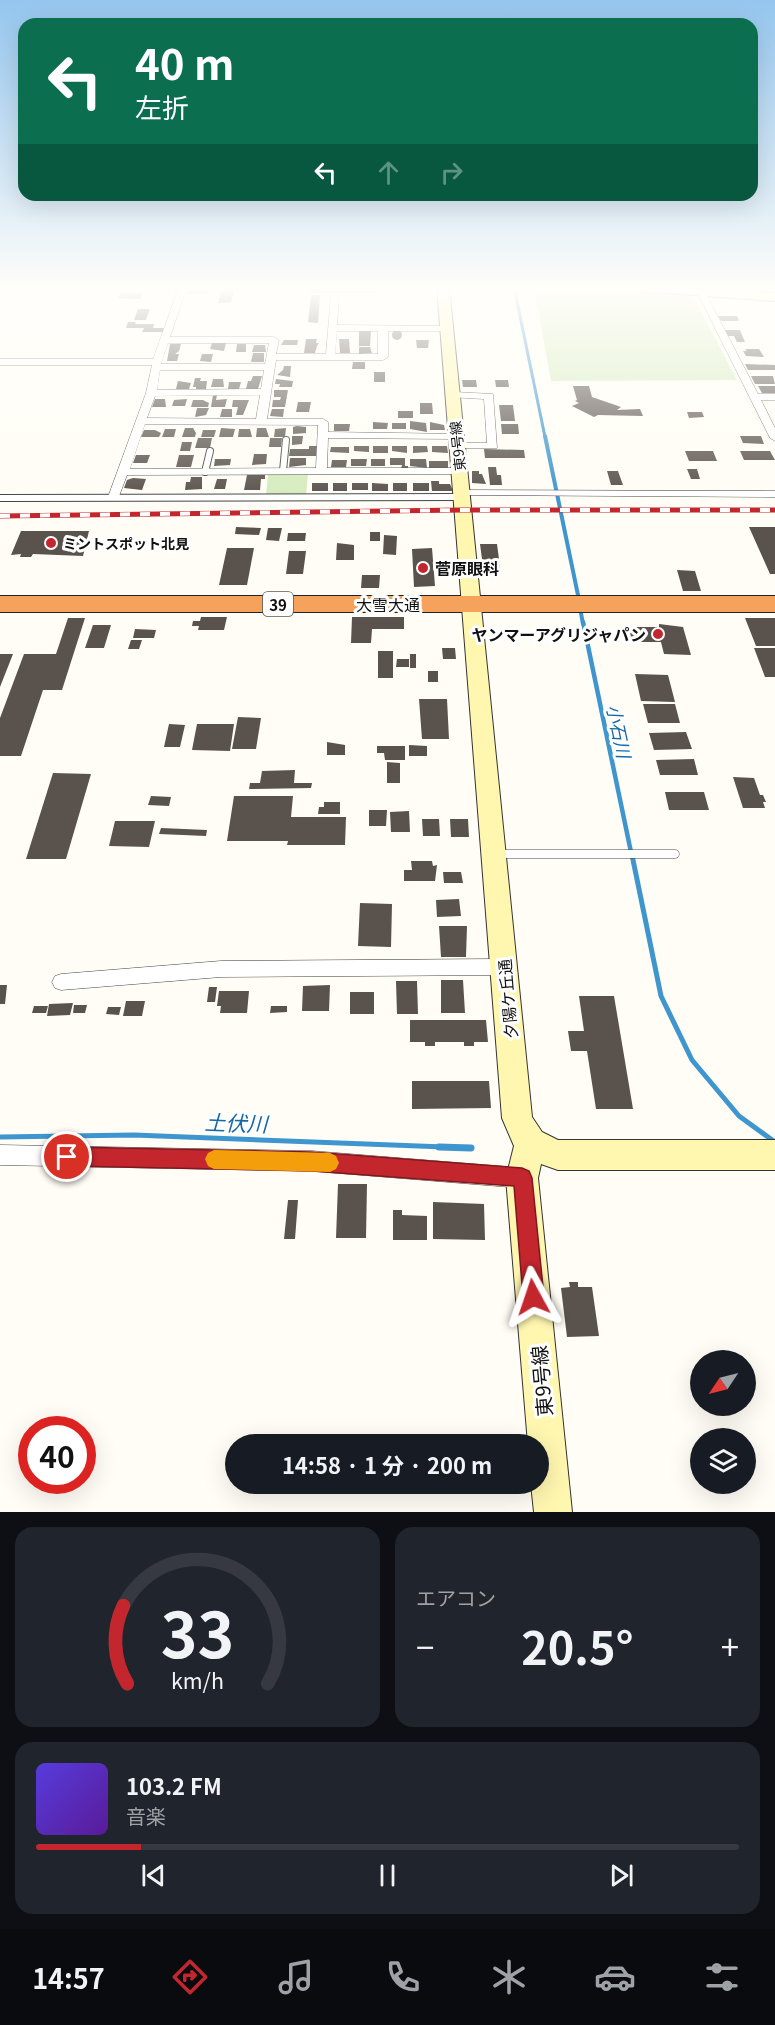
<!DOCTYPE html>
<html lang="ja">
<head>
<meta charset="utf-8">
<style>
	body { margin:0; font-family:Georgia,"Noto Sans JP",serif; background:#20242c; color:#f1f3f6; height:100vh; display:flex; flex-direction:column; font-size:22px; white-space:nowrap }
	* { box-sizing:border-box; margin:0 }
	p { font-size:20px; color:#9ea1a6 }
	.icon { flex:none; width:33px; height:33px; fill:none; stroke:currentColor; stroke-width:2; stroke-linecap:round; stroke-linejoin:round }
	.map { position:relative; height:1512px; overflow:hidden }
	.panel { display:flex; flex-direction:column; gap:15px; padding:15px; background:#0d0f14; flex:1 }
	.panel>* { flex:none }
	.top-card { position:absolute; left:18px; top:18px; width:740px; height:183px; border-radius:18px; box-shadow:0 6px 24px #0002; background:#0b6e4f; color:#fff; overflow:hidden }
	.needle { width:39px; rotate:235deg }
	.controls { position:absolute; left:690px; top:1350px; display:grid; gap:12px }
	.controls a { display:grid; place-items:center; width:66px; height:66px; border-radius:50%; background:#171b24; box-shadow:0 6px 24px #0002; font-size:30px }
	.speed { position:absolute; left:18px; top:1416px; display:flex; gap:12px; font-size:30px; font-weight:700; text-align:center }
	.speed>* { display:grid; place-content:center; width:78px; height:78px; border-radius:50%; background:#171b24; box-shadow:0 6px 24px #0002; line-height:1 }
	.speed .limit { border:9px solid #d22; background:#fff; color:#111 }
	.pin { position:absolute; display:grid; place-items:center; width:51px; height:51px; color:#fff; margin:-26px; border:3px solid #fff; border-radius:50%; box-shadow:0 2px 6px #0007 }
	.me { position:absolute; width:66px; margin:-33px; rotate:355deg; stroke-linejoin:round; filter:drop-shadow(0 0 4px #0008) }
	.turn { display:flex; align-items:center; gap:21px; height:126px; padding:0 18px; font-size:27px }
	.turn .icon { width:78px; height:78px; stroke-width:2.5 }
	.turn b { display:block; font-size:42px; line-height:51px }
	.lanes { display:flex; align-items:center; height:57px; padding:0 18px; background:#0003; justify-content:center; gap:30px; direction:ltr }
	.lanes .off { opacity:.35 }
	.big { font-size:45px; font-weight:700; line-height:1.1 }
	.panel .widget { flex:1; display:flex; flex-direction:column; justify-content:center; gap:9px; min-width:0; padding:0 21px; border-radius:18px; background:#20242c }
	.panel .dial { align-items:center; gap:0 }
	.dial svg { height:156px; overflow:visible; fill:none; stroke:#363941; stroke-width:7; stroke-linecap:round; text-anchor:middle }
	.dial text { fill:#f1f3f6; stroke:none }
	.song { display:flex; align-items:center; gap:18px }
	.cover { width:72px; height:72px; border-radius:9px; background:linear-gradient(135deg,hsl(250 70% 55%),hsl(270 70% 35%)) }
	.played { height:6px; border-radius:3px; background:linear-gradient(90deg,#c4262e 15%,#363941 15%) }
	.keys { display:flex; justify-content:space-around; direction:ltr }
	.heat { display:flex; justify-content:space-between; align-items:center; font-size:33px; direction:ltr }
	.panel .tiles { flex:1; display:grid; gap:15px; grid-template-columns:1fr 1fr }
	.widget:last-child { grid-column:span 2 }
	.trip { position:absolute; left:225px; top:1434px; width:324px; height:60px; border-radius:30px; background:#171b24; box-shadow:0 6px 24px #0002; font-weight:700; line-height:60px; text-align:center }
	.dock { display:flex; height:96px; justify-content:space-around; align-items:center; background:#090b0e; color:#9ea1a6 }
	.dock .icon { width:42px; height:42px }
	.dock .selected { color:#c4262e }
	.dock b { font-size:27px; color:#f1f3f6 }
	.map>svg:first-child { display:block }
	.green { fill:#d5ebbd }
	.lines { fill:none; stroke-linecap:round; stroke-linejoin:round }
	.stream-far4 { stroke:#3f96cf; stroke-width:3 }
	.stream-far3 { stroke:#3f96cf; stroke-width:4 }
	.stream-far2 { stroke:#3f96cf; stroke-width:4.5 }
	.stream-far1 { stroke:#3f96cf; stroke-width:5 }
	.stream { stroke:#3f96cf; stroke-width:7 }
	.building { fill:#5a524d }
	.lane-far1-casing { stroke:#444; stroke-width:8 }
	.lane-casing { stroke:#444; stroke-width:9 }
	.street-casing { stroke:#444; stroke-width:1 }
	.secondary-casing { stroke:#333; stroke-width:2 }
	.highway-casing { stroke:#222; stroke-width:2 }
	.lane-far1 { stroke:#fff; stroke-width:6 }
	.lane { stroke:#fff; stroke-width:8 }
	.street { fill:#fff; fill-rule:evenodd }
	.secondary { fill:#fff6b0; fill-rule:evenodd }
	.highway { fill:#f5a25d; fill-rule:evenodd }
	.rail-casing { stroke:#c4262e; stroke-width:5 }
	.rail { stroke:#fff; stroke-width:4; stroke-dasharray:10; stroke-linecap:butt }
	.route { fill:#c4262e; stroke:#7f191e; stroke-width:1.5 }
	.slow { fill:#f59e0b }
	.poi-dot { fill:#c4262e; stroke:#fff; stroke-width:2 }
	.labels { text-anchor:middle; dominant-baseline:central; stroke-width:6; stroke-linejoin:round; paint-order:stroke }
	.far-street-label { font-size:14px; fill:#111; stroke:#fff }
	.far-poi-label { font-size:14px; font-weight:bold; fill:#111; stroke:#fff; text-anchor:start }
	.shield { fill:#fff; stroke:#585858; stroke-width:1.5 }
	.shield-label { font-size:15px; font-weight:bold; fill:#111 }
	.poi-label { font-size:16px; font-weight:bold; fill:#111; stroke:#fff; text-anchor:start }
	.street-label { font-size:16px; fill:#111; stroke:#fff }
	.water-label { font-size:18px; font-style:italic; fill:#1768a6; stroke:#fff }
	.near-street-label { font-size:20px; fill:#111; stroke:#fff }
	.near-water-label { font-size:21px; font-style:italic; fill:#1768a6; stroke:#fff }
</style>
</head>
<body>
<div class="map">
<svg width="775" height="1512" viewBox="0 0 775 1512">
	<rect width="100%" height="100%" fill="#fffdf5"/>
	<path class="green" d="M534,287h49l110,9 44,84 -186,1z
		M268,474h40l-2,22h-40z"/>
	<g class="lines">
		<path class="stream-far4" d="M514,287l31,150"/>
		<path class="stream-far3" d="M545,436l34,164
			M580,608l3,16"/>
		<path class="stream-far2" d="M583,622l49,235"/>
		<path class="stream-far1" d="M632,855l29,141 31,64 47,56 36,26
			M0,1137l134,-2 337,13"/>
		<path class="stream" d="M439,1147l32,1"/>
	</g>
	<path class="building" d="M189,287h20l-2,7h-20z
		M222,287h13l-4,15 -13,1z
		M311,287h66v6h-66z
		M122,292l21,1 -3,6 -22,-1z
		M311,295h9l-2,28 -10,-1z
		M138,309h12l-4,11h-12z
		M718,316h19l2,5h-18z
		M128,322h8l-1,2h19l-1,4h11l-1,4h-21l2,-4h-18z
		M392 335a5 5 0 1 1 10 0a5 5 0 1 1-10 0Z
		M724,330h16l5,12h-8l-3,-6h-7z
		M359,331h12l-1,15h-11z
		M306,339h11l-1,4h3l-2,3 -2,7h-11z
		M339,339h10l1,14h-10z
		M284,340h14l-1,5h-16z
		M416,340h13l-1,8h-11z
		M212,343h14l-2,8 -14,-2z
		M170,344h11l-2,7 -4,3h4l-2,7h-10z
		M237,344h9v8h-10z
		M254,345h11l1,7h-14z
		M359,347h11l2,6 -13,1z
		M745,349h14l5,8 -18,-1 -3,-5h4z
		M253,353h11v9h-13z
		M202,354h11l-2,8 -11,-1z
		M353,362h12v7h-13z
		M745,364l30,1v5h-27z
		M284,366h7l-1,11 -13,-2 6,-5z
		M374,372h11v10h-11z
		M253,376h9l-4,13h-12l2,-8h3z
		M751,376h22l2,8h-20z
		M195,378h6l-1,3h7l-1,8h-10v-2h-3z
		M213,379h10l1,8h-13z
		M276,379l17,2 -1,6h-13l1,-3h-5z
		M462,380h14l1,7h-14z
		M495,380h13l1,7h-13z
		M178,381l13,2 -2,6h-13z
		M229,382h12l-2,7h-11z
		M573,386h16l3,11 29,10 -4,3 23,-1 3,7 -45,-1 -4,2 -22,-11 7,-3 -4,-2 2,-1z
		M758,386h17v7h-13z
		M274,390h14l-3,17h-13l1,-7h7l1,-3h-7z
		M213,395h4l-1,5 11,-1 -2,8h-14z
		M155,399h10l1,8h-14z
		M187,399l-2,7h-13l2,-6z
		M193,400h10l6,3 -1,4h-17z
		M233,400h16l-6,15h-7l2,-8h-6z
		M298,402h13l-2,10h-13z
		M420,403h12l1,11h-13z
		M499,405h14l2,16h-14z
		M197,408h12l-3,7 -11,2z
		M222,409h10v8h-12z
		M272,409h12l-1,8 -13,-1z
		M398,411h15v7h-15z
		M687,412h15l2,5 -15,1z
		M410,421l16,2 1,9 -17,-3z
		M373,422l15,1 -1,6h-14z
		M430,422l14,3 1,5h-15z
		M392,423h14v6h-14z
		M334,424h16l-1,7h-15z
		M501,424h17l1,10h-17z
		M297,426l9,1v6l-13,1v-7z
		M185,428h8l3,5 -1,4h-13z
		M221,428l14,1 -2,8h-14z
		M257,428h9l3,9h-13z
		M286,428l-1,9h-11l1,-8z
		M165,429h11l-2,8h-12z
		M239,429h11l2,8h-14z
		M144,430h11l6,3 -2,4h-18z
		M203,430h13l-2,7h-13z
		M292,436h11l-1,8 -10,1z
		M740,436h21l3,8 -21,-1z
		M198,438h14l-2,10h-15z
		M270,438h12l-1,9h-12z
		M182,442h10l-2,9h-10z
		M309,446h8l-1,10h-27l1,-7h19z
		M354,446h15v6l-15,-1z
		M373,446h15v7h-15z
		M392,446h15v7l-15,-2z
		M413,446h14l1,6 -15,1z
		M432,446h15l1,7 -16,-1z
		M331,447h18v6l-19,-1z
		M484,449l40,1 1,8h-40z
		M685,451h28l4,10h-28z
		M740,451h30l5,9h-31z
		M254,454h13l-1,10 -14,1z
		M136,455h14l-3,8h-14z
		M179,455h15l-3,12h-15z
		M290,458h16v7l-17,2z
		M390,458h15v8h3v3h-7l1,-4h-12z
		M215,459h16l-1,6 -16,1z
		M351,459h16l-1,7h-15z
		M371,459h14v7h-14z
		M410,459h16l1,9 -17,-2z
		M332,460h15l-1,7h-15z
		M429,461h19v7h-19z
		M488,467h8l1,8h4l1,10h-12z
		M687,469h10l3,10h-9z
		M472,471h7v3h3l4,10 -14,-1z
		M607,471h11l5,14h-12z
		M247,475h18v4h-4l-1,11h-16z
		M191,477h11v12l-17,1 1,-8h4z
		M133,478l13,1 -4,11 -18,-2 3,-8z
		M217,479h10l-2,10h-11z
		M431,481h8v3h11l3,7h-21z
		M312,483h16v8h-16z
		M333,483h14v8h-14z
		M352,483h16v7h-16z
		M372,483l16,1v7h-16z
		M393,483h14v8h-14z
		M413,483h16v8h-16z
		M236,527l25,1 -2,7 -24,-1z
		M749,527h26v47h-5z
		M268,528h14l-3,13 -13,-1z
		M21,531h68l-6,25 -50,-2 -2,3h-11l1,-3 -10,1z
		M370,532h10v9h-10z
		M288,533h18l-1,8h-18z
		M384,535l13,1 -1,19 -13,-1z
		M337,543l17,2v15h-18z
		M480,544h17l4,30h-17z
		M227,548h27l-7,37h-28z
		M432,548l3,38 -21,1 -2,-38z
		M289,551h17l-3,23h-17z
		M677,570l18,1 6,20h-18z
		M362,575h18l-1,13h-18z
		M201,617h26l-3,13h-26l1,-4h-7l1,-5h7z
		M352,617h52v12h-32l-1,14h-20z
		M68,618h17l-23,72h-19l-22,66h-21v-38l24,-64h32z
		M745,618h30v28h-19z
		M659,624l24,3 8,28 -27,-1 -3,-12h-29l-3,-15h30z
		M93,625h18l-7,23h-19z
		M135,629l21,1 -2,8h-21z
		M131,640h11l-3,9h-11z
		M442,648h13l1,11h-13z
		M754,648h21v29h-10z
		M378,651h15v27h-15z
		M0,654h13l-13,33z
		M410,654h6v14h-6z
		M397,659h12v8h-13z
		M428,671h10v11h-10z
		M635,674l33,1 7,27 -34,-1z
		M419,699h28l2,40h-27z
		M643,704h32l5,19h-32z
		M238,717l23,1 -5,31h-24z
		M169,724l16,1 -5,22h-16z
		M197,724h37l-4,27 -38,-1z
		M686,732l6,17 -38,1 -5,-17z
		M327,742l18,3v10h-18z
		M409,745l18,1v10h-18z
		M377,746h28v14h-20l-1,-7h-7z
		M694,759l4,16h-38l-4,-15z
		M387,762l13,1v20h-13z
		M295,770l-1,13h18l-1,5 -62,1 1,-6h10l2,-12z
		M53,773l38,1 -25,85h-40z
		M733,777l21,1 6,17h3l3,7h-3l2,6h-22z
		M665,792h39l5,18h-40z
		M151,796l20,1 -2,9 -21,-1z
		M234,796h59l-2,21h55l-1,28h-58l1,-4h-61z
		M324,802h16v12h-22l1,-7h5z
		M369,810h18l-1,16h-17z
		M409,811l1,21h-19l-1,-20z
		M422,819h17l1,17h-17z
		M450,819h18l1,18h-18z
		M115,821h40l-6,26 -40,-1z
		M161,828l46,2 -1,6 -47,-2z
		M411,861h21l1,5 4,-1 -2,16h-31v-11h8z
		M443,872h18l2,11h-19z
		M459,899l2,17 -24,1 -1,-17z
		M360,903l32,1 -1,43 -33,-1z
		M439,926h28l-1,31h-25z
		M441,980h22l2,33h-24z
		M396,981h21l1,33h-21z
		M0,985h7l-2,19h-5z
		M330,985l-1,26h-27l1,-25z
		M209,987h8l-2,15h-8z
		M219,991h30l-2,22h-27l1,-7h-4z
		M350,992h24v22h-24z
		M579,996h35l19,113h-37l-9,-58h-16l-3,-20h16z
		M126,1001h19l-3,15h-19z
		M73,1003l-3,12 -23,1 2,-12z
		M74,1005h13l-2,8h-12z
		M34,1006h14l-2,7h-14z
		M271,1006h16v6l-17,1z
		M108,1007h13l-2,8 -13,-1z
		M410,1020h76l2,22h-14v4h-10v-4h-29v4h-10v-4h-15z
		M412,1081h77l2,27 -79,1z
		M338,1184h29l-1,54h-30z
		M288,1200h10l-3,39h-11z
		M433,1202l51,2 1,36 -52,-1z
		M393,1210h9v5l25,1v24h-34z
		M569,1282h9v5h14l7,49 -32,1 -6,-49 9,-1z"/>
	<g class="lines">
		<defs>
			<path id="lane-far1" d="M283,471l3,-31
				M205,472l5,-21
				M0,498l462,-1"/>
			<path id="lane" d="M498,854h177"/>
			<path id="street" d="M179,287h8l-17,50h104l5,3 -3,14h50l5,-58 4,-3 4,3 -2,29 112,1v4l-3,1h-58v26l-5,3h-107l-9,59h56l5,3v10l132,2v4l-4,1 -128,-1 -1,30h133l5,3 -5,3 -333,1 -9,24h-8l-2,-2 38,-104 6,-28h-152v-6h153zM337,331h41v23h-43zM168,343h101l-4,21h-104zM160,370h104l-3,19 -104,1zM260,395l-4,24 -109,-1 8,-22zM145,424l173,1 -2,43 -186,1z
				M701,289l4,3 53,102h17v6h-14l14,28v13l-5,-3 -73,-146z
				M453,392l40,2 4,54h-44l-1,-2 5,-3h30l-3,-44 -35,-2v-4z
				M462,490l313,1v6l-317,-2 -2,-2z
				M504,959l6,2 3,6 -3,6 -6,2 -283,2 -160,13 -6,-2 -3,-6 3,-6 6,-2 160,-13z
				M0,1145l312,6 210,17 7,3 3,7 -3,7 -7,3 -210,-17 -312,-6z"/>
			<path id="secondary" d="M437,287h12l83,830 10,15 16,8h217v30h-217l-17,-6 -3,14 34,334h-38l-3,-28h7v-40h-10l-22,-266 8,-32 -12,-28z
				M634,287h61l80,6v8l-135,-10z"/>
			<path id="highway" d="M0,596h775v16h-775z"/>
		</defs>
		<use href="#lane-far1" class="lane-far1-casing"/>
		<use href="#lane" class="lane-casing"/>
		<use href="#street" class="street-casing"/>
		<use href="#secondary" class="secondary-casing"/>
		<use href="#highway" class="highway-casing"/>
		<use href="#lane-far1" class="lane-far1"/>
		<use href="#lane" class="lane"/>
		<use href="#street" class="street"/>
		<use href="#secondary" class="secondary"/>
		<use href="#highway" class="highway"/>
		<defs>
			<path id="rail" d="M0,516l462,-6h313"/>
		</defs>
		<use href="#rail" class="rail-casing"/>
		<use href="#rail" class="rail"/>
	</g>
	<linearGradient id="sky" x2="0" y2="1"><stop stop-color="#95c6ee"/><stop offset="0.58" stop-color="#fffefa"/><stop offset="1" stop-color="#fffefa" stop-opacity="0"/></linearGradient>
	<rect width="775" height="499" fill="url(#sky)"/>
	<path class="route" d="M67,1147l245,5 210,16 7,3 3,7 12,119 -3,7 -8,3 -7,-3 -3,-7 -9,-111 -202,-15 -245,-5 -7,-3 -2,-6 2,-7z"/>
	<path class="slow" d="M214,1150l116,3 6,3 3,7 -3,6 -6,3 -116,-3 -6,-3 -3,-7 3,-6z"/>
	<g class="poi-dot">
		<circle cx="51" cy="543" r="6"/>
		<circle cx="423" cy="568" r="6"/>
		<circle cx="658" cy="634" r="6"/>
	</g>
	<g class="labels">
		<g class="far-street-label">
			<text transform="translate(457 446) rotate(-96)">東9号線</text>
		</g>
		<g class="far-poi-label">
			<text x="63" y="543">ミントスポット北見</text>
		</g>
		<rect class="shield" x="263" y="592" width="30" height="24" rx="4.5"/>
		<g class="shield-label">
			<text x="278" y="604">39</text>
		</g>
		<g class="poi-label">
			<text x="435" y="568">菅原眼科</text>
			<text x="646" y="634" text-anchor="end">ヤンマーアグリジャパン</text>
		</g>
		<g class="street-label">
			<text x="388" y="604">大雪大通</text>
			<text transform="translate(507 999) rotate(-95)">夕陽ケ丘通</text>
		</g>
		<g class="water-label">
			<text transform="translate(620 731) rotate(78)">小石川</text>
		</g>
		<g class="near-street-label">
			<text transform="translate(541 1381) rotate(-95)">東9号線</text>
		</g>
		<g class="near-water-label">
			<text transform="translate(236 1122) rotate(2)">土伏川</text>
		</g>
	</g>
</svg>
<div class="controls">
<a><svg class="needle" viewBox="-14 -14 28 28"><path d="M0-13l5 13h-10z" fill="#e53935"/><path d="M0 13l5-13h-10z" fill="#9ea1a6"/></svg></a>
<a><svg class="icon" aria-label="layers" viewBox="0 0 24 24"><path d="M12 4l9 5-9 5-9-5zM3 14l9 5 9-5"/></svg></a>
</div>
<div class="speed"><div class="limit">40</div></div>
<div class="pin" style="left:67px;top:1157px;background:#d93025"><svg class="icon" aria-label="arrive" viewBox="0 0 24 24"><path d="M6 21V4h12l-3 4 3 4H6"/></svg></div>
<svg class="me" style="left:533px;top:1297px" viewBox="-20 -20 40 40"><path d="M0-17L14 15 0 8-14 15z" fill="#c4262e" stroke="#fff" stroke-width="4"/></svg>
<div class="trip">14:58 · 1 分 · 200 m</div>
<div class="top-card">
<div class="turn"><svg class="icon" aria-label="left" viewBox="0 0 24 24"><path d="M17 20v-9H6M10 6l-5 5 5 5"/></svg><div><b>40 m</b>左折</div></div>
<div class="lanes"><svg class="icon" aria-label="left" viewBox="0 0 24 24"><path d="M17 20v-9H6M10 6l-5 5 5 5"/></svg><svg class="icon off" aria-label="ahead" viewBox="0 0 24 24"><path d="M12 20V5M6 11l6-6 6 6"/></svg><svg class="icon off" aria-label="right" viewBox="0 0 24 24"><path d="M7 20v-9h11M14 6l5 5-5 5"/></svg></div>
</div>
</div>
<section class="panel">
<div class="tiles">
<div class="widget dial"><svg viewBox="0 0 100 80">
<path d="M14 69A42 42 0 1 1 86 69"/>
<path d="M14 69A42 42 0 0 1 12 29" stroke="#c4262e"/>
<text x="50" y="56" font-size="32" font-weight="700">33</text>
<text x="50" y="72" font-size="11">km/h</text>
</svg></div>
<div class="widget"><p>エアコン</p>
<div class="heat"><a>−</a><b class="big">20.5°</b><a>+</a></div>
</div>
<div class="widget">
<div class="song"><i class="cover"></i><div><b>103.2 FM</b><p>音楽</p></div></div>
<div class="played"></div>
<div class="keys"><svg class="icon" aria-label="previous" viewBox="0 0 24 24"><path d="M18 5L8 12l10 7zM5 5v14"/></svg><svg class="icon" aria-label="pause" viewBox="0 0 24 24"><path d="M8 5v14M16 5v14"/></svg><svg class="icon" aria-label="next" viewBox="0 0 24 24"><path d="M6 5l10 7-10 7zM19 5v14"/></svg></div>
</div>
</div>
</section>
<nav class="dock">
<b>14:57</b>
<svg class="icon selected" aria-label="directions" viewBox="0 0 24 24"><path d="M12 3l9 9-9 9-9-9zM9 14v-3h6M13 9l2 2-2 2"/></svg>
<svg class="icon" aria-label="music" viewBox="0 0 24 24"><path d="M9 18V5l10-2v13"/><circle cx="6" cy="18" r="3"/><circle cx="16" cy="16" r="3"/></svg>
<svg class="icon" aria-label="phone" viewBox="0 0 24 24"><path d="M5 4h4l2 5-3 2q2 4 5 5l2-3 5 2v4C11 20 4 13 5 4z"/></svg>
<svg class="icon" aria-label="climate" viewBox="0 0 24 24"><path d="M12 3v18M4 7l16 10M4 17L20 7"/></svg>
<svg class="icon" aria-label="car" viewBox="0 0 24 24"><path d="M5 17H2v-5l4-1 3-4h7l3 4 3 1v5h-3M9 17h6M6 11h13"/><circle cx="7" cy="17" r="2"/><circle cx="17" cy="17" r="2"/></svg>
<svg class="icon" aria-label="filters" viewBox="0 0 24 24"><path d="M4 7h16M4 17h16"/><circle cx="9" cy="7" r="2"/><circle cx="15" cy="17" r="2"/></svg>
</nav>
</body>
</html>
